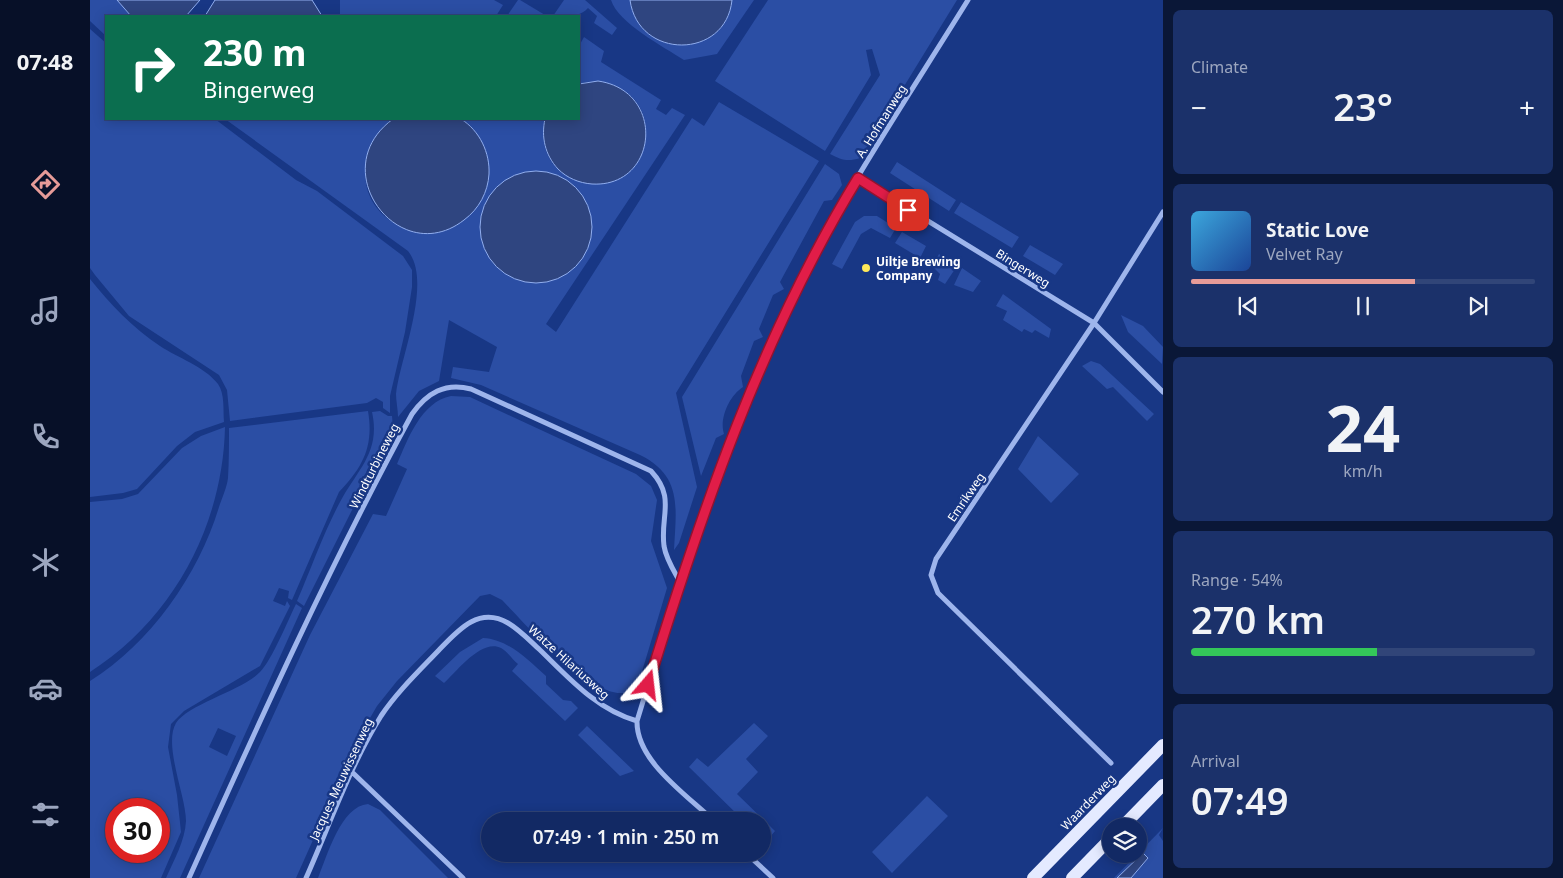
<!DOCTYPE html>
<html lang="en">
<head>
<meta charset="utf-8">
<style>
	body { margin:0; font-family:"Noto Sans",sans-serif; background:#1b316a; color:#f1f3f6; height:100vh; display:flex; flex-direction:column; font-size:19px; white-space:nowrap }
	* { box-sizing:border-box; margin:0 }
	p { font-size:16px; color:#9ca6bf }
	.icon { flex:none; width:28px; height:28px; fill:none; stroke:currentColor; stroke-width:2; stroke-linecap:round; stroke-linejoin:round }
	.map { position:relative; flex:1; overflow:hidden }
	.drawer { display:flex; flex-direction:column; gap:10px; padding:10px; background:#0a1737; width:400px }
	.drawer>* { flex:none }
	.top-card { position:absolute; left:15px; top:15px; width:475px; height:105px; border-radius:0px; box-shadow:0 2px 12px #0003,0 0 0 1px #314578; background:#0b6e4f; color:#fff; overflow:hidden }
	.controls { position:absolute; left:1012px; top:818px; display:grid; gap:10px }
	.controls a { display:grid; place-items:center; width:45px; height:45px; border-radius:50%; background:#122964; box-shadow:0 2px 12px #0003,0 0 0 1px #314578; font-size:25px }
	.speed { position:absolute; left:15px; top:798px; display:flex; gap:10px; font-size:25px; font-weight:700; text-align:center }
	.speed>* { display:grid; place-content:center; width:65px; height:65px; border-radius:50%; background:#122964; box-shadow:0 2px 12px #0003,0 0 0 1px #314578; line-height:1 }
	.speed .limit { border:8px solid #d22; background:#fff; color:#111 }
	.pin { position:absolute; display:grid; place-items:center; width:42px; height:42px; color:#fff; margin:-21px; border-radius:10px; box-shadow:0 2px 8px #0006 }
	.me { position:absolute; width:55px; margin:-28px; rotate:17deg; stroke-linejoin:round; filter:drop-shadow(0 0 4px #0008) }
	.turn { display:flex; align-items:center; gap:18px; height:105px; padding:0 15px; font-size:22px }
	.turn .icon { width:65px; height:65px; stroke-width:2.5 }
	.turn b { display:block; font-size:35px; line-height:42px }
	.big { font-size:38px; font-weight:600; line-height:1.1 }
	.drawer .tile { flex:1; display:flex; flex-direction:column; justify-content:center; gap:8px; min-width:0; padding:0 18px; border-radius:8px; background:#1b316a }
	.drawer .dial { align-items:center; gap:0 }
	.dial b { font-size:65px; line-height:1 }
	.song { display:flex; align-items:center; gap:15px }
	.cover { width:60px; height:60px; border-radius:8px; background:linear-gradient(135deg,hsl(200 70% 55%),hsl(220 70% 35%)) }
	.played { height:5px; border-radius:2px; background:linear-gradient(90deg,#e69b98 65%,#314578 65%) }
	.keys { display:flex; justify-content:space-around; direction:ltr }
	.heat { display:flex; justify-content:space-between; align-items:center; font-size:28px; direction:ltr }
	.charge { height:8px; border-radius:4px; background:linear-gradient(90deg,#34c759 54%,#314578 0) }
	.trip { position:absolute; left:391px; top:812px; width:290px; height:50px; border-radius:25px; background:#122964; box-shadow:0 2px 12px #0003,0 0 0 1px #314578; font-weight:600; line-height:50px; text-align:center }
	main { display:flex; flex:1; min-height:0 }
	.tabs { display:flex; flex-direction:column; width:90px; justify-content:space-around; align-items:center; background:#071028; color:#9ca6bf }
	.tabs .icon { width:35px; height:35px }
	.tabs .current { color:#e69b98 }
	.tabs b { font-size:22px; color:#f1f3f6 }
	.map>svg:first-child { display:block }
	.green { fill:#2b4ea4; fill-rule:evenodd }
	.water { fill:#2f4580; stroke:#91aeef }
	.lines { fill:none; stroke-linecap:round; stroke-linejoin:round }
	.minor { stroke:#9eb5ec; stroke-width:5 }
	.primary { stroke:#e4eaff; stroke-width:12 }
	.route-casing { stroke:#92132f; stroke-width:12 }
	.route { stroke:#e11d48; stroke-width:9 }
	.poi-dot { fill:#ffe95a; stroke:#183785; stroke-width:2 }
	.labels { text-anchor:middle; dominant-baseline:central; stroke-width:5; stroke-linejoin:round; paint-order:stroke }
	.street-label { font-size:12px; fill:#fff; stroke:#183785 }
	.poi-label { font-size:12px; font-weight:bold; fill:#fff; stroke:#183785; text-anchor:start }
</style>
</head>
<body>
<main>
<nav class="tabs">
<b>07:48</b>
<svg class="icon current" aria-label="directions" viewBox="0 0 24 24"><path d="M12 3l9 9-9 9-9-9zM9 14v-3h6M13 9l2 2-2 2"/></svg>
<svg class="icon" aria-label="music" viewBox="0 0 24 24"><path d="M9 18V5l10-2v13"/><circle cx="6" cy="18" r="3"/><circle cx="16" cy="16" r="3"/></svg>
<svg class="icon" aria-label="phone" viewBox="0 0 24 24"><path d="M5 4h4l2 5-3 2q2 4 5 5l2-3 5 2v4C11 20 4 13 5 4z"/></svg>
<svg class="icon" aria-label="climate" viewBox="0 0 24 24"><path d="M12 3v18M4 7l16 10M4 17L20 7"/></svg>
<svg class="icon" aria-label="car" viewBox="0 0 24 24"><path d="M5 17H2v-5l4-1 3-4h7l3 4 3 1v5h-3M9 17h6M6 11h13"/><circle cx="7" cy="17" r="2"/><circle cx="17" cy="17" r="2"/></svg>
<svg class="icon" aria-label="filters" viewBox="0 0 24 24"><path d="M4 7h16M4 17h16"/><circle cx="9" cy="7" r="2"/><circle cx="15" cy="17" r="2"/></svg>
</nav>
<div class="map">
<svg width="1073" height="878" viewBox="0 0 1073 878">
	<rect width="100%" height="100%" fill="#183785"/>
	<path class="green" d="M0,0h27l14,16h-25v20l-16,-15z
		M250,0h154l9,5 -7,11h-156z
		M428,0h2l25,15 -38,1z
		M474,0h21l32,28 -5,7 -18,-12 3,-7 -9,-8c-9,10 -22,8 -35,8z
		M521,0h19c9,60 96,60 102,0h22l-37,54 -33,6c-20,-13 -66,-37 -73,-60z
		M678,0h189l-97,158c-12,4 -19,2 -30,-4l50,-79 -8,-26 -6,1 5,25 -46,76 -110,-70z
		M0,29l16,14v76h109l81,61 21,11 86,65 9,14v17l-7,45 -15,64v17l-7,-5v-6l-7,-4 -9,5 -137,18 -3,-31 -8,-15 -90,-59 -34,-41 -5,-7z
		M494,37l20,14 -3,11 60,38 -5,9 10,6 6,-7 13,7 -139,209 10,8 136,-214 12,8 15,-24 100,59 -143,232 21,94 -18,56 -5,7c2,-41 9,-74 -34,-95l-159,-70 -30,-7 2,-11 36,5 8,-25 -48,-27 -10,61 -20,10 -21,26c0,-7 -2,-16 -2,-23 4,-36 37,-112 12,-143l-183,-132h168c-35,28 -40,81 3,105 7,4 16,8 25,8 8,0 18,-4 26,-6 24,-6 40,-26 42,-51 1,-20 -12,-46 -28,-56h84c-17,78 98,84 101,16 1,-14 -4,-28 -14,-38 -14,-14 -35,-19 -53,-13v-38zM449,171c71,7 67,110 -2,111 -73,1 -77,-107 2,-111z
		M807,162l59,38 -7,11 -59,-38z
		M735,164l14,10 3,11 -10,15 -8,1 -44,81 4,7 -11,6 -14,34 4,8 -9,4 -13,35 2,11c-14,9 -24,32 -19,47l-8,4 -15,38 -19,-79z
		M871,202l58,35 -7,11 -58,-35z
		M774,216h13l19,12 -6,10 -19,-10 -10,6 -19,35 -10,-5 23,-42z
		M812,232l24,14 -6,12 -25,-15z
		M940,245l33,19 -8,11 -32,-19z
		M849,254l18,12 -12,18 -7,-4 2,-6 -8,-8z
		M872,268l19,13 -8,11 -19,-7z
		M0,279c20,25 43,49 70,67 18,12 44,20 58,38 7,10 5,26 6,38l-29,10 -18,14 -40,43 -14,4 -33,4z
		M913,294l48,35 -2,9 -14,-8 -3,3 -8,-4 -2,3 -19,-12 4,-9 -11,-5z
		M1031,315l22,11 20,21 -1,17 -34,-32z
		M1001,361l9,3 54,50 -7,7 -34,-34 -6,2 -25,-23z
		M361,396l19,1 17,8 149,69 15,12 6,14 -6,41 16,47 -29,97c-30,37 -115,-64 -136,-85l-12,-6 -10,2 -83,85 -20,25 -18,31 -63,141h-97l111,-243 63,-121 13,2 21,-47 -10,-5c11,-25 24,-62 54,-68z
		M278,411c6,35 -5,56 -29,81l-47,108 -4,-2 1,-7 -10,-3 -6,13 12,5 2,-5 3,5 -30,60 -76,45 -13,13 -3,23 9,48 4,37 -20,46h-71v-197c60,-37 109,-107 129,-174 3,-9 8,-20 9,-29 1,-17 1,-34 1,-50zM26,809h43v42h-43z
		M290,411l8,5h4l1,12 -89,178 -7,-5c14,-32 26,-67 43,-99 17,-32 41,-50 32,-90z
		M135,427c-2,98 -52,192 -135,245v-170l32,-3 16,-5 44,-46 19,-12z
		M948,436l41,38 -28,29 -33,-34z
		M206,604l6,4 -122,270h-14c8,-18 19,-37 20,-57 0,-25 -23,-76 -10,-98 12,-19 67,-33 84,-51 12,-12 28,-52 36,-68zM128,728l18,8 -9,20 -18,-9z
		M393,638c25,1 45,22 63,38v8l17,16 8,1 7,7 -13,13 -53,-50 6,-7c-5,-4 -11,-13 -17,-16 -19,-10 -44,23 -57,35l-9,-7 25,-24z
		M664,723l14,13 -22,23 12,13 -21,22 38,37 -10,12 -2,-3 -1,-19h-18l-55,-54 8,-9 11,9z
		M497,726l47,45 -14,5 -42,-41z
		M837,796l21,20 -56,57 -20,-21z
		M278,804l12,6 68,68h-130c9,-22 23,-72 50,-74z
		M1073,828l-4,7 4,6v37h-32l17,-20 -5,-5 -26,25h-3z"/>
	<path class="water" d="M27,0h83l-14,16h-55z
		M125,0h97l10,16h-117z
		M540,0h102c-6,60 -94,60 -102,0z
		M508,81c69,10 60,107 -6,103 -13,-1 -25,-6 -34,-15 -13,-14 -17,-32 -13,-50h34v-35z
		M303,119h68c19,12 29,34 28,55 -1,18 -10,35 -25,46 -64,50 -141,-50 -71,-101z
		M390 227a56 56 0 1 1 112 0a56 56 0 1 1-112 0Z
		M1053,853l5,5 -17,20h-14z"/>
	<g class="lines">
		<path class="minor" d="M768,178l236,145 69,69
			M1021,763l-173,-170 -7,-18 5,-16 158,-236 69,-111
			M263,773l110,105
			M624,821c-27,-26 -78,-60 -77,-100 30,-100 63,-198 101,-295 17,-44 34,-88 54,-130 51,-103 116,-199 176,-296
			M657,854l26,24
			M99,878c70,-156 141,-313 223,-464 15,-21 33,-32 59,-25l180,82c25,27 9,44 13,75 2,13 10,25 16,36
			M216,878c24,-54 44,-112 75,-162 16,-24 38,-45 58,-66 19,-20 40,-44 69,-27 12,7 22,18 32,27 29,28 57,60 97,71"/>
		<path class="primary" d="M1033,826l40,-41
			M943,878l130,-133
			M982,878l39,-40"/>
	</g>
	<g class="lines">
		<defs>
			<path id="route" d="M558,685c54,-175 114,-350 210,-507l50,32"/>
		</defs>
		<use href="#route" class="route-casing"/>
		<use href="#route" class="route"/>
	</g>
	<circle class="poi-dot" cx="776" cy="268" r="5"/>
	<g class="labels">
		<g class="street-label">
			<text transform="translate(791 121) rotate(-58)">A. Hofmanweg</text>
			<text transform="translate(933 268) rotate(32)">Bingerweg</text>
			<text transform="translate(284 466) rotate(-63)">Windturbineweg</text>
			<text transform="translate(876 497) rotate(-56)">Emrikweg</text>
			<text transform="translate(479 662) rotate(42)">Watze Hilariusweg</text>
			<text transform="translate(251 779) rotate(-65)">Jacques Meuwissenweg</text>
			<text transform="translate(998 802) rotate(-46)">Waarderweg</text>
		</g>
		<g class="poi-label">
			<text x="786" y="261">Uiltje Brewing<tspan x="786" dy="14">Company</tspan></text>
		</g>
	</g>
</svg>
<div class="controls">
<a><svg class="icon" aria-label="layers" viewBox="0 0 24 24"><path d="M12 4l9 5-9 5-9-5zM3 14l9 5 9-5"/></svg></a>
</div>
<div class="speed"><div class="limit">30</div></div>
<div class="pin" style="left:818px;top:210px;background:#d93025"><svg class="icon" aria-label="arrive" viewBox="0 0 24 24"><path d="M6 21V4h12l-3 4 3 4H6"/></svg></div>
<svg class="me" style="left:558px;top:685px" viewBox="-20 -20 40 40"><path d="M0-17L14 15 0 8-14 15z" fill="#e11d48" stroke="#fff" stroke-width="4"/></svg>
<div class="trip">07:49 · 1 min · 250 m</div>
<div class="top-card">
<div class="turn"><svg class="icon" aria-label="right" viewBox="0 0 24 24"><path d="M7 20v-9h11M14 6l5 5-5 5"/></svg><div><b>230 m</b>Bingerweg</div></div>
</div>
</div>
<section class="drawer">
<div class="tile"><p>Climate</p>
<div class="heat"><a>−</a><b class="big">23°</b><a>+</a></div>
</div>
<div class="tile">
<div class="song"><i class="cover"></i><div><b>Static Love</b><p>Velvet Ray</p></div></div>
<div class="played"></div>
<div class="keys"><svg class="icon" aria-label="previous" viewBox="0 0 24 24"><path d="M18 5L8 12l10 7zM5 5v14"/></svg><svg class="icon" aria-label="pause" viewBox="0 0 24 24"><path d="M8 5v14M16 5v14"/></svg><svg class="icon" aria-label="next" viewBox="0 0 24 24"><path d="M6 5l10 7-10 7zM19 5v14"/></svg></div>
</div>
<div class="tile dial"><b>24</b><p>km/h</p></div>
<div class="tile"><p>Range · 54%</p><b class="big">270 km</b><div class="charge"></div></div>
<div class="tile"><p>Arrival</p><b class="big">07:49</b></div>
</section>
</main>
</body>
</html>
